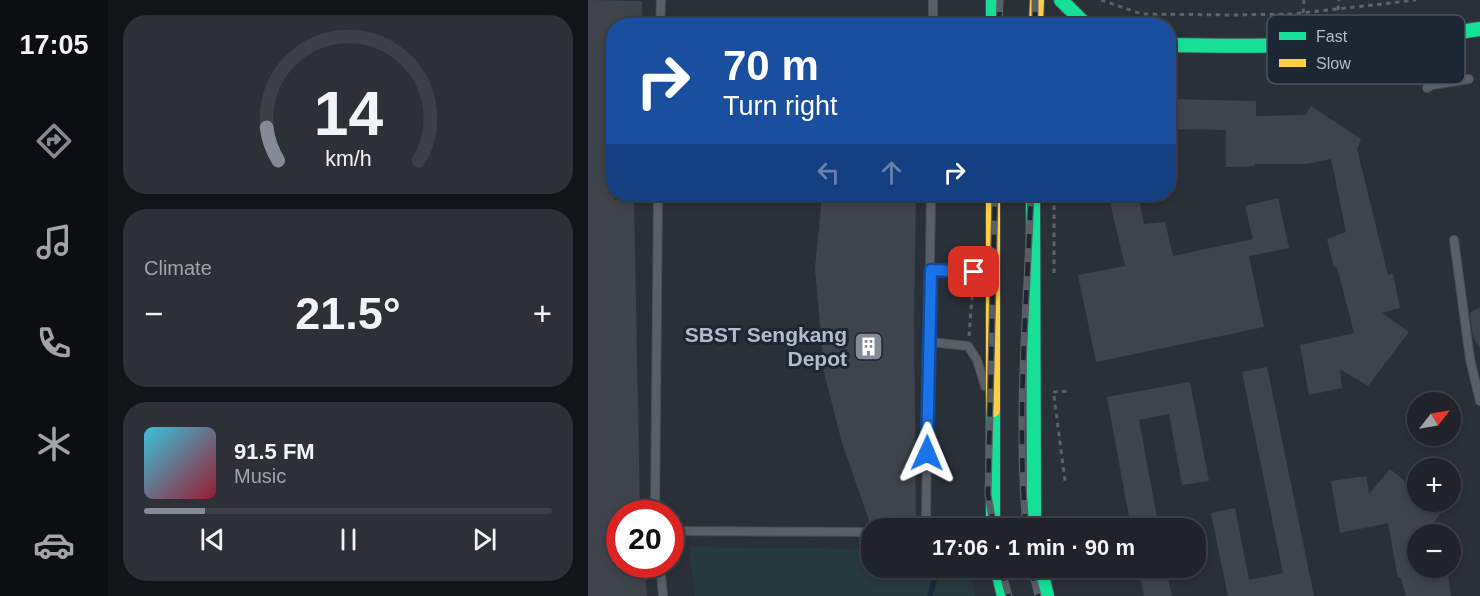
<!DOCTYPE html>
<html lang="en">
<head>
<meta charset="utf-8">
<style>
	body { margin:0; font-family:Arial,sans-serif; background:#2d3036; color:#f1f3f6; height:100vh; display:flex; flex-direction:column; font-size:22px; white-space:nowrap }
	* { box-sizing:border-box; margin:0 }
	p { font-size:20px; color:#a2a4a8 }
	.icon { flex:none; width:33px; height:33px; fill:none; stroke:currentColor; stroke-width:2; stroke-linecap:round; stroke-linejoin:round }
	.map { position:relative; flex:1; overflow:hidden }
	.side { display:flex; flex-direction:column; gap:15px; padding:15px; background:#121417; width:480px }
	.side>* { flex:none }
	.guide { position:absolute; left:18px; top:18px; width:570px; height:183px; border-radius:24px; box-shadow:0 3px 9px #0003,0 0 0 2px #3d4147; background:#1a4fa0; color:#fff; overflow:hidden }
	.needle { width:39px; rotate:59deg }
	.controls { position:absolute; left:819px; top:392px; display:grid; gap:12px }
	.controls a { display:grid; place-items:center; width:54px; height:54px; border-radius:50%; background:#20242a; box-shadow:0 3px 9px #0003,0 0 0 2px #3d4147; font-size:30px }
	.speed { position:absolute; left:18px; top:500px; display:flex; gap:12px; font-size:30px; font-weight:700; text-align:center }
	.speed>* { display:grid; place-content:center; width:78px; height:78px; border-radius:50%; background:#20242a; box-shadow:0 3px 9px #0003,0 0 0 2px #3d4147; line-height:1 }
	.speed .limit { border:9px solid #d22; background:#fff; color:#111 }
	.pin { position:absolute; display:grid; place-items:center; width:51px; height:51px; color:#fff; margin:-26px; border-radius:12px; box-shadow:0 3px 9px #0006 }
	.me { position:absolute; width:66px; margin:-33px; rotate:1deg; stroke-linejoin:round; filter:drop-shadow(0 0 4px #0008) }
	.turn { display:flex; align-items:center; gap:21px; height:126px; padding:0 18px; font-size:27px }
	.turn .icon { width:78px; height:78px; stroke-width:2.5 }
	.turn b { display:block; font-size:42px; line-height:51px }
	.lanes { display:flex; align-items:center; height:57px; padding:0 18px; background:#0003; justify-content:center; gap:30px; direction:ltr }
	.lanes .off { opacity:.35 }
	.big { font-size:45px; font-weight:800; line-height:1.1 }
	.side .card { flex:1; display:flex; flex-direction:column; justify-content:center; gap:9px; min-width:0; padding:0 21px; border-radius:24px; background:#2d3036 }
	.side .dial { align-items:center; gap:0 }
	.dial svg { height:156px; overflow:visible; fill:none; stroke:#3d4147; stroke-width:7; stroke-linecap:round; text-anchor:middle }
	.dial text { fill:#f1f3f6; stroke:none }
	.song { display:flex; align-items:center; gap:18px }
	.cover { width:72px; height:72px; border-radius:9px; background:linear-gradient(135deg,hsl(190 70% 55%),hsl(350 70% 35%)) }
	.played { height:6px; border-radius:3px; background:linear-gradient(90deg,#848b96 15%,#3d4147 15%) }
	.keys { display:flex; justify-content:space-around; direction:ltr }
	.heat { display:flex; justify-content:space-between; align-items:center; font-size:33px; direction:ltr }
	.trip { position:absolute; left:273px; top:518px; width:345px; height:60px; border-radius:24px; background:#20242a; box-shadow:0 3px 9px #0003,0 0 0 2px #3d4147; font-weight:800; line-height:60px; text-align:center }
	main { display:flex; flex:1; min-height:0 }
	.tab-bar { display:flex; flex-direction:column; width:108px; justify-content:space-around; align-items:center; background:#0d0e11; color:#a2a4a8 }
	.tab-bar .icon { width:42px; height:42px }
	.tab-bar .selected { color:#848b96 }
	.tab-bar b { font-size:27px; color:#f1f3f6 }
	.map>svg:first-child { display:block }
	.green { fill:#273a3e }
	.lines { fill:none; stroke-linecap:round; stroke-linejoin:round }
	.stream { stroke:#19273c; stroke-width:5 }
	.building { fill:#3f444c }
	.lane-casing { stroke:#484c55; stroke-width:10 }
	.fast-casing { stroke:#484c55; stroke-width:16 }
	.slow-casing { stroke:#484c55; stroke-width:16 }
	.path { stroke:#5c6268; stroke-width:3; stroke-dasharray:4.5 4.5; stroke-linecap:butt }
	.lane { stroke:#5a5e66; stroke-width:8 }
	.fast { stroke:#16e098; stroke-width:14 }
	.slow { stroke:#ffcf43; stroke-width:14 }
	.rail-casing { stroke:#595d64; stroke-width:7 }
	.rail { stroke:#1d2633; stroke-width:4.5; stroke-dasharray:14; stroke-linecap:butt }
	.route-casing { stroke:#114b97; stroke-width:15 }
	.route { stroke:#1a73e8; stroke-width:10 }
	.labels { text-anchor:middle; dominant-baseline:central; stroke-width:6; stroke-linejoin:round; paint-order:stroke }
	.poi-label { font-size:21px; font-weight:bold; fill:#b4bcc9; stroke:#1d2633; text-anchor:end }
	.key { fill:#1d2633; stroke:#4a5360; stroke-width:1.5 }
	.key-label { font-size:16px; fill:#b4bcc9 }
</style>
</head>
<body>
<main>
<nav class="tab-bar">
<b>17:05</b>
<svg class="icon selected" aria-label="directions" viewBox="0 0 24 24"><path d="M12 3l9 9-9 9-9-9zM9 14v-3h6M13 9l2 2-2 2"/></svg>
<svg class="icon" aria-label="music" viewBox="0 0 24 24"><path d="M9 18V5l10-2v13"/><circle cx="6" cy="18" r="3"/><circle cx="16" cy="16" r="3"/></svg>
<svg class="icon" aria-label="phone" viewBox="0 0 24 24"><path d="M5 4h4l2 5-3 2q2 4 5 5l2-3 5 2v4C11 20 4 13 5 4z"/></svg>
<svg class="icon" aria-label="climate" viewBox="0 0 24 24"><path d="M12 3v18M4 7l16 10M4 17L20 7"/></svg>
<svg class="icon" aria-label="car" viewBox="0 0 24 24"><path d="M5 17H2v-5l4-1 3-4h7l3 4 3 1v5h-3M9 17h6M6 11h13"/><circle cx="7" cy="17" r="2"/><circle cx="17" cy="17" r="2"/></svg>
</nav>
<section class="side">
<div class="card dial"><svg viewBox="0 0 100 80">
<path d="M14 69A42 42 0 1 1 86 69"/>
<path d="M14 69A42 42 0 0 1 8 52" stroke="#848b96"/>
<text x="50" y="56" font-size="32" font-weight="700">14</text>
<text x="50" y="72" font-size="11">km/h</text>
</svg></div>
<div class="card"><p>Climate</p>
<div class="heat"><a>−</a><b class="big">21.5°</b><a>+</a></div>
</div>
<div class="card">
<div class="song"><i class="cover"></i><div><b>91.5 FM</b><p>Music</p></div></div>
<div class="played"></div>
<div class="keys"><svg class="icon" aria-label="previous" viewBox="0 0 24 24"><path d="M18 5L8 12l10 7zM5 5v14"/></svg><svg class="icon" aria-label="pause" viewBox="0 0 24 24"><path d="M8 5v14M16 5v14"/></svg><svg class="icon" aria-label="next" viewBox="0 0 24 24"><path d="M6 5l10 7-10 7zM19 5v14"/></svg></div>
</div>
</section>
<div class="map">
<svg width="892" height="596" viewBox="0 0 892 596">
	<rect width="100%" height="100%" fill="#2a3038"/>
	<path class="green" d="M101,547l182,2 1,18h97l6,29h-280z"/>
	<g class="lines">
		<path class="stream" d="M342,596l8,-29"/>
	</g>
	<path class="building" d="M0,0l54,1v25h-28v174h20l6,313h-20v51h24l3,32h-59z
		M580,99l88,2v15l50,-1 5,-9 50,33 -4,10 31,126 5,-1 7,34 -18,5 27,19 -41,54 -28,-17 2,19 -33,7 -9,-50 54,-12 -17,-66h-3l-7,-28 19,-7 -15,-73 -25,5h-51v2l-29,1v-37l-58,-1z
		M280,194h48l-2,126 2,202 -2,3 -43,1 -29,-83 -18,-71 -9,-104 7,-70 45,2z
		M520,194h30l6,30 21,-2 8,34 80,-17 -8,-33 33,-8 11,50 -40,8 15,71 -168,35 -18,-87 47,-9z
		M892,307v41l-7,-11 -3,-24z
		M679,367l47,229h-86l-17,-83 24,-5 14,72 34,-7 -41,-201z
		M602,382l19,99 -27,4 -13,-71 -30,6 20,108h-28l-24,-131z
		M802,469l28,23v9h10l13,11 -14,22h-9v33h29l4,29h-45l-5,-18h-3l-10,-55 -48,10 -9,-52 35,-5 3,18z
		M550,567h28l6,29h-28z"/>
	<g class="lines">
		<defs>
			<path id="lane" d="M72,26l1,-26
				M345,26v-26
				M839,88l5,-3 37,-6
				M866,240l16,119 10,42
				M343,270l61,3
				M342,342l38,4 9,14 8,26
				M67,513l3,-319
				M331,528l7,-9 5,-325
				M82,531l202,1
				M72,564l3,32"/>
			<path id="fast" d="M405,0v26
				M473,0l26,26
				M580,45c105,2 208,1 312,-16
				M445,194l1,334
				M405,410v118
				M409,567l7,29
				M452,567l7,29"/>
			<path id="slow" d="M448,26l1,-26
				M405,194v216"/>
		</defs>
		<use href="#lane" class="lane-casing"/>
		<use href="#fast" class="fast-casing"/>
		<use href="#slow" class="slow-casing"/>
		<path class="path" d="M513,0l41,14 90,1 61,-1 123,-14
			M750,10l1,-10
			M715,13l1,-13
			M466,273v-79
			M381,336l3,-39
			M465,392l17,-1
			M466,396l11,85"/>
		<use href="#lane" class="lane"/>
		<use href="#fast" class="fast"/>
		<use href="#slow" class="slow"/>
		<defs>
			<path id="rail" d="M411,26l1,-26
				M447,26v-26
				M406,528l-6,-33 7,-301
				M438,528c-10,-109 1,-225 5,-334
				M413,567l8,29
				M443,567l7,29"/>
		</defs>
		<use href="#rail" class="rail-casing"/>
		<use href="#rail" class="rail"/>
	</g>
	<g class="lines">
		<defs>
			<path id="route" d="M339,453l4,-183 43,2"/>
		</defs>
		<use href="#route" class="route-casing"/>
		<use href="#route" class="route"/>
	</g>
	<defs>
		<symbol id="building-square" viewBox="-11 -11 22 22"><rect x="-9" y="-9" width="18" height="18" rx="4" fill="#848b96" stroke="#1d2633"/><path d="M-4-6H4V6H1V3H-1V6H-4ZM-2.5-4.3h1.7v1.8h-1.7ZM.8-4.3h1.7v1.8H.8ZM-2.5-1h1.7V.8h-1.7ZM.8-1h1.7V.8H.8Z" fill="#fff"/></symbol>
	</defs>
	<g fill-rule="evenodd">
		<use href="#building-square" x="264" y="330" width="33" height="33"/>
	</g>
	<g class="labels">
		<g class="poi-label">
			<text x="259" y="334">SBST Sengkang<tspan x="259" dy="24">Depot</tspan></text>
		</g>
	</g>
	<rect x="679" y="15" width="198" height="69" rx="9" class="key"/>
	<rect x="691" y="32" width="27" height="8" fill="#16e098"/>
	<rect x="691" y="59" width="27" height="8" fill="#ffcf43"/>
	<g class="key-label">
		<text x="728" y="42">Fast</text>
		<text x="728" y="69">Slow</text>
	</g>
</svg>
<div class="controls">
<a><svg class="needle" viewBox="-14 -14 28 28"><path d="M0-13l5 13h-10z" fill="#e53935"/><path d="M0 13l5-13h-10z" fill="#a2a4a8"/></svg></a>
<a>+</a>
<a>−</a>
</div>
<div class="speed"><div class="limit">20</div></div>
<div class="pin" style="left:386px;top:272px;background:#d93025"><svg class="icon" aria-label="arrive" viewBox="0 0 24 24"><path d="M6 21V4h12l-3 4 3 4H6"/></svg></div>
<svg class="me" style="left:339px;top:453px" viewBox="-20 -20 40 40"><path d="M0-17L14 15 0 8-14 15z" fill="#1a73e8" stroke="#fff" stroke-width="4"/></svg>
<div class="trip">17:06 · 1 min · 90 m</div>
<div class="guide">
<div class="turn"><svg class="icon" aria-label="right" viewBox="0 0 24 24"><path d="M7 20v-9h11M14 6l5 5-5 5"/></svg><div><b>70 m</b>Turn right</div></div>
<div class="lanes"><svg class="icon off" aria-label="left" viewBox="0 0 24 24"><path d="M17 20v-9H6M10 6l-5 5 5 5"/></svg><svg class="icon off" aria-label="ahead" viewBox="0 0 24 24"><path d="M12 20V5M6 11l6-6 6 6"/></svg><svg class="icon" aria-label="right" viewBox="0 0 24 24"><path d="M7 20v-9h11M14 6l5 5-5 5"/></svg></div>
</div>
</div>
</main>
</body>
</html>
